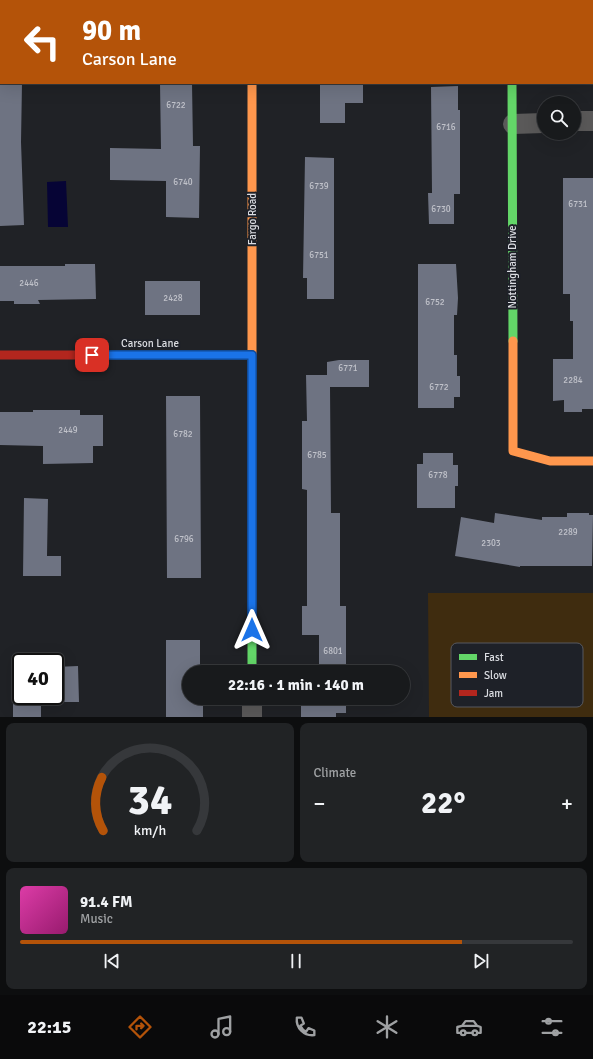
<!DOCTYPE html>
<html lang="en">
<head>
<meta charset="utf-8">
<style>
	body { margin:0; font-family:Signika,sans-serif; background:#212325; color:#f1f3f6; height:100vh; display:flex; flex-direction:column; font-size:15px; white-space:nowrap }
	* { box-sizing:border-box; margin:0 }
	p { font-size:13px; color:#9fa1a3 }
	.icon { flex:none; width:22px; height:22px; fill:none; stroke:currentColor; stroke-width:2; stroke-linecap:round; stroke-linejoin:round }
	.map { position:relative; height:717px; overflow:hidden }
	.drawer { display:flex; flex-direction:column; gap:6px; padding:6px; background:#0d0e0f; flex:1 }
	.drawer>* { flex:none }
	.guide { position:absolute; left:0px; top:0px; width:593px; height:84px; box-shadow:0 4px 16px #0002,0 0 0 1px #36383b; background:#b45309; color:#fff; overflow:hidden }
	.fabs { position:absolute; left:537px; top:96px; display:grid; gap:8px }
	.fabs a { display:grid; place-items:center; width:44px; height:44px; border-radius:50%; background:#181a1c; box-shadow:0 4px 16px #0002,0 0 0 1px #36383b; font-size:20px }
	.speed { position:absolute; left:12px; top:653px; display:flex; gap:8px; font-size:20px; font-weight:700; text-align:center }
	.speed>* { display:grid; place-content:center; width:52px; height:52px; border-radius:50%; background:#181a1c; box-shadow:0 4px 16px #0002,0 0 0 1px #36383b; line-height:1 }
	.speed .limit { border:2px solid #111; border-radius:6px; background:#fff; color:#111 }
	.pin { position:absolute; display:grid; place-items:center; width:34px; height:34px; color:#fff; margin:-17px; border-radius:8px; box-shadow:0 2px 6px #0006 }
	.me { position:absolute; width:44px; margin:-22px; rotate:0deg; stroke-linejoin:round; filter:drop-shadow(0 0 3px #0008) }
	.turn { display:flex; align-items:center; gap:14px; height:84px; padding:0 16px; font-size:18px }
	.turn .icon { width:52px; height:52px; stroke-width:2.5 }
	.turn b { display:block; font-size:28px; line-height:34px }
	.big { font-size:30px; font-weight:700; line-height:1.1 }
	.drawer .widget { flex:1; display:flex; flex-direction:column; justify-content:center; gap:6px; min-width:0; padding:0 14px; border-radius:8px; background:#212325 }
	.drawer .dial { align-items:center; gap:0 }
	.dial svg { height:104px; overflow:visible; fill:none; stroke:#36383b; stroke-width:7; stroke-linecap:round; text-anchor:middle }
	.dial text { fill:#f1f3f6; stroke:none }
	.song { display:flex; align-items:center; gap:12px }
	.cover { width:48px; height:48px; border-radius:6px; background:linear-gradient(135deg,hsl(320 70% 55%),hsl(320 70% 35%)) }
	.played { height:4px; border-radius:2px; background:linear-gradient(90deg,#b45309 80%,#36383b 80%) }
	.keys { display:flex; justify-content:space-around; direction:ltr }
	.heat { display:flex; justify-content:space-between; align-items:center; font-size:22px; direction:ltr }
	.drawer .tiles { flex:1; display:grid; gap:6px; grid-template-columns:1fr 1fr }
	.widget:last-child { grid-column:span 2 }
	.trip { position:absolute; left:182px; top:665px; width:228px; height:40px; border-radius:20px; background:#181a1c; box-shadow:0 4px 16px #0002,0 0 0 1px #36383b; font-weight:700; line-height:40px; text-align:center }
	.tab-bar { display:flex; height:64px; justify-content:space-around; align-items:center; background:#0a0a0b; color:#9fa1a3 }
	.tab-bar .icon { width:28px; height:28px }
	.tab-bar .selected { color:#b45309 }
	.tab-bar b { font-size:18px; color:#f1f3f6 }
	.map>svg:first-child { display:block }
	.green { fill:#3f2c0f }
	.water { fill:#060435 }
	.building { fill:#6e7382 }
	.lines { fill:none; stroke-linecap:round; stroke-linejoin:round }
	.street { stroke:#5a5959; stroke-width:20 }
	.fast { stroke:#63d668; stroke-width:9 }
	.slow { stroke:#ff974d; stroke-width:9 }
	.jam { stroke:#b3261e; stroke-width:9 }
	.route-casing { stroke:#114b97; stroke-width:10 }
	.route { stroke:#1a73e8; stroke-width:7 }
	.labels { text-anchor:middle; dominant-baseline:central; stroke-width:4; stroke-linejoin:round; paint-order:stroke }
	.number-label { font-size:9px; fill:#c0c2ca }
	.street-label { font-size:11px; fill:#dbdde2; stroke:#1e2128 }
	.key { fill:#1e2128; stroke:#575960; stroke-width:1 }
	.key-label { font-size:11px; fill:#dbdde2 }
</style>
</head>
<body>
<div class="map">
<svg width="593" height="717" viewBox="0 0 593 717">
	<rect width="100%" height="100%" fill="#202226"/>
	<path class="green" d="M428,593h165v124h-164z"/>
	<path class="water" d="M66,181l2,46h-20l-1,-45z"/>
	<path class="building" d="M0,83h22l-1,59 3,83 -24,1z
		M160,83h32l1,63h7l-1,72 -33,-1v-36l-56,-1v-32l51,1z
		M320,83h43v20h-18v20h-25z
		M458,86v24h2v84h-6v30h-25l-1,-31h4l-1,-106z
		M305,157l29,1v141h-27v-21h-4z
		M563,178h30v231h-11v3h-18v-12l-11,1v-42h20v-38h-3v-27h-7z
		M65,264h30l1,35 -58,1 2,4h-26v-3h-14v-35h65z
		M418,264h38l2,34 -1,17h-3v40h3v21h3v21h-6v11h-36z
		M145,281h55v34h-55z
		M339,360h30v27h-39l1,126h9v93h6v66h-27v-37h-17v-29h5v-116l-5,-1v-68h5l-1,-46h21v-13z
		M166,396h34l1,182h-34z
		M33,410h47v5h23v31h-10v17l-50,1v-18l-43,-1v-33h33z
		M423,453h30v12h5v21h-3v22h-38v-44h6z
		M24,498l24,1 -1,57h14v20h-38z
		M495,513l47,7v-3h25v-4h22v2h4l-1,51h-72v1l-65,-11 6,-39 33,6z
		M166,640h34v32h-11v26h11v3h3v16h-37z
		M78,666l1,36h-24v-35z
		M13,696h28v21h-28z
		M301,698h45v15h-10v4h-35z"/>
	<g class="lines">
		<path class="street" d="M252,0v1
			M512,0v1
			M574,121h19
			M513,124l31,-1
			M252,698v19"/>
		<path class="fast" d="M512,83l1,258
			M252,578v94"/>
		<path class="slow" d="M252,83v290
			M513,341v110l37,10h43"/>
		<path class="jam" d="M0,355h252
			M252,373v205"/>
	</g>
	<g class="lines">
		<defs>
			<path id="route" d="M92,355h160v275"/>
		</defs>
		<use href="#route" class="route-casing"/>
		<use href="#route" class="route"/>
	</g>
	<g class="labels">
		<g class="number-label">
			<text x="176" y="105">6722</text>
			<text x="446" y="127">6716</text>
			<text x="183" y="182">6740</text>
			<text x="319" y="186">6739</text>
			<text x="578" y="204">6731</text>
			<text x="441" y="209">6730</text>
			<text x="319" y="255">6751</text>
			<text x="29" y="283">2446</text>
			<text x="173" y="298">2428</text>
			<text x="435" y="302">6752</text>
			<text x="348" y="368">6771</text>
			<text x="573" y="380">2284</text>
			<text x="439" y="387">6772</text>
			<text x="68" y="430">2449</text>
			<text x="183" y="434">6782</text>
			<text x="317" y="455">6785</text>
			<text x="438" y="475">6778</text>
			<text x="568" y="532">2289</text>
			<text x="184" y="539">6796</text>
			<text x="491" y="543">2303</text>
			<text x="333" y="651">6801</text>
		</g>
		<g class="street-label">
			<text transform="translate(252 219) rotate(-90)">Fargo Road</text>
			<text transform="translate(512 267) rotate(-90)">Nottingham Drive</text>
			<text x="150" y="343">Carson Lane</text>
		</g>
	</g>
	<rect x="451" y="643" width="132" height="64" rx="6" class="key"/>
	<rect x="459" y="654" width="18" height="6" fill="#63d668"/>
	<rect x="459" y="672" width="18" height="6" fill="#ff974d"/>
	<rect x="459" y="690" width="18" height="6" fill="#b3261e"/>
	<g class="key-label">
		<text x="484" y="661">Fast</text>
		<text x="484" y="679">Slow</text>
		<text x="484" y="697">Jam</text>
	</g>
</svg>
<div class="fabs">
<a><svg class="icon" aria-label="search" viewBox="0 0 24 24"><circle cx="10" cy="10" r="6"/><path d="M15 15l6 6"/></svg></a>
</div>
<div class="speed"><div class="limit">40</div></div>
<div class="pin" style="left:92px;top:355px;background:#d93025"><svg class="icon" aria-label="arrive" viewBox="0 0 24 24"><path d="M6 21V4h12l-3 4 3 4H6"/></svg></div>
<svg class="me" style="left:252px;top:630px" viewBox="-20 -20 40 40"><path d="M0-17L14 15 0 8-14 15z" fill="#1a73e8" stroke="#fff" stroke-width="4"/></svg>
<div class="trip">22:16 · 1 min · 140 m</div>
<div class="guide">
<div class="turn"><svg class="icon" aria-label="left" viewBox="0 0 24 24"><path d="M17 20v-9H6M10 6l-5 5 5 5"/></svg><div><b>90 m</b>Carson Lane</div></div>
</div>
</div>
<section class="drawer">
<div class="tiles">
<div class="widget dial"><svg viewBox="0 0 100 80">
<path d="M14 69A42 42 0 1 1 86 69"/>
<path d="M14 69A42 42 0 0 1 13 28" stroke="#b45309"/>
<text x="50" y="56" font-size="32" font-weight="700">34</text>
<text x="50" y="72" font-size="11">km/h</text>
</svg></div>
<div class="widget"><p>Climate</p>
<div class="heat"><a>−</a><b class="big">22°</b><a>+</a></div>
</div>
<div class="widget">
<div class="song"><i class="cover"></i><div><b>91.4 FM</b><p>Music</p></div></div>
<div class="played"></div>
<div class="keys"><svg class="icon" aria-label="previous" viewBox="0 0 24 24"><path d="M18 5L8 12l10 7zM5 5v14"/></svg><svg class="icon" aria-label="pause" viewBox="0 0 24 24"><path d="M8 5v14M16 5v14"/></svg><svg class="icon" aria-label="next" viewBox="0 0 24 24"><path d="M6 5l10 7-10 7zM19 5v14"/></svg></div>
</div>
</div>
</section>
<nav class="tab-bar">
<b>22:15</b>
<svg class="icon selected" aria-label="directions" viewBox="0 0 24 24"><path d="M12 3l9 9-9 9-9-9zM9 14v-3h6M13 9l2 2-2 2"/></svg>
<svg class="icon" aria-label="music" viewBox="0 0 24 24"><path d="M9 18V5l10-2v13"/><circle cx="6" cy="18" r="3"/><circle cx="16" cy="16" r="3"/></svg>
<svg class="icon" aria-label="phone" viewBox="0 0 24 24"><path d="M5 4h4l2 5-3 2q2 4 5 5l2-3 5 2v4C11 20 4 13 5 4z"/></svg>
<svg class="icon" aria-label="climate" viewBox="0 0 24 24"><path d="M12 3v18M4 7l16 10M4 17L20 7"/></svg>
<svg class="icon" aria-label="car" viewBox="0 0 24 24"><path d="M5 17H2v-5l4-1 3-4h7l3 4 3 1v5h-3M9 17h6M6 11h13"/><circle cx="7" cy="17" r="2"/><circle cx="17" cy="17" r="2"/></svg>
<svg class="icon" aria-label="filters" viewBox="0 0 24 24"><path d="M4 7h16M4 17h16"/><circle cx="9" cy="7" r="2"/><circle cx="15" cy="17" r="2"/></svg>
</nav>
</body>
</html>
